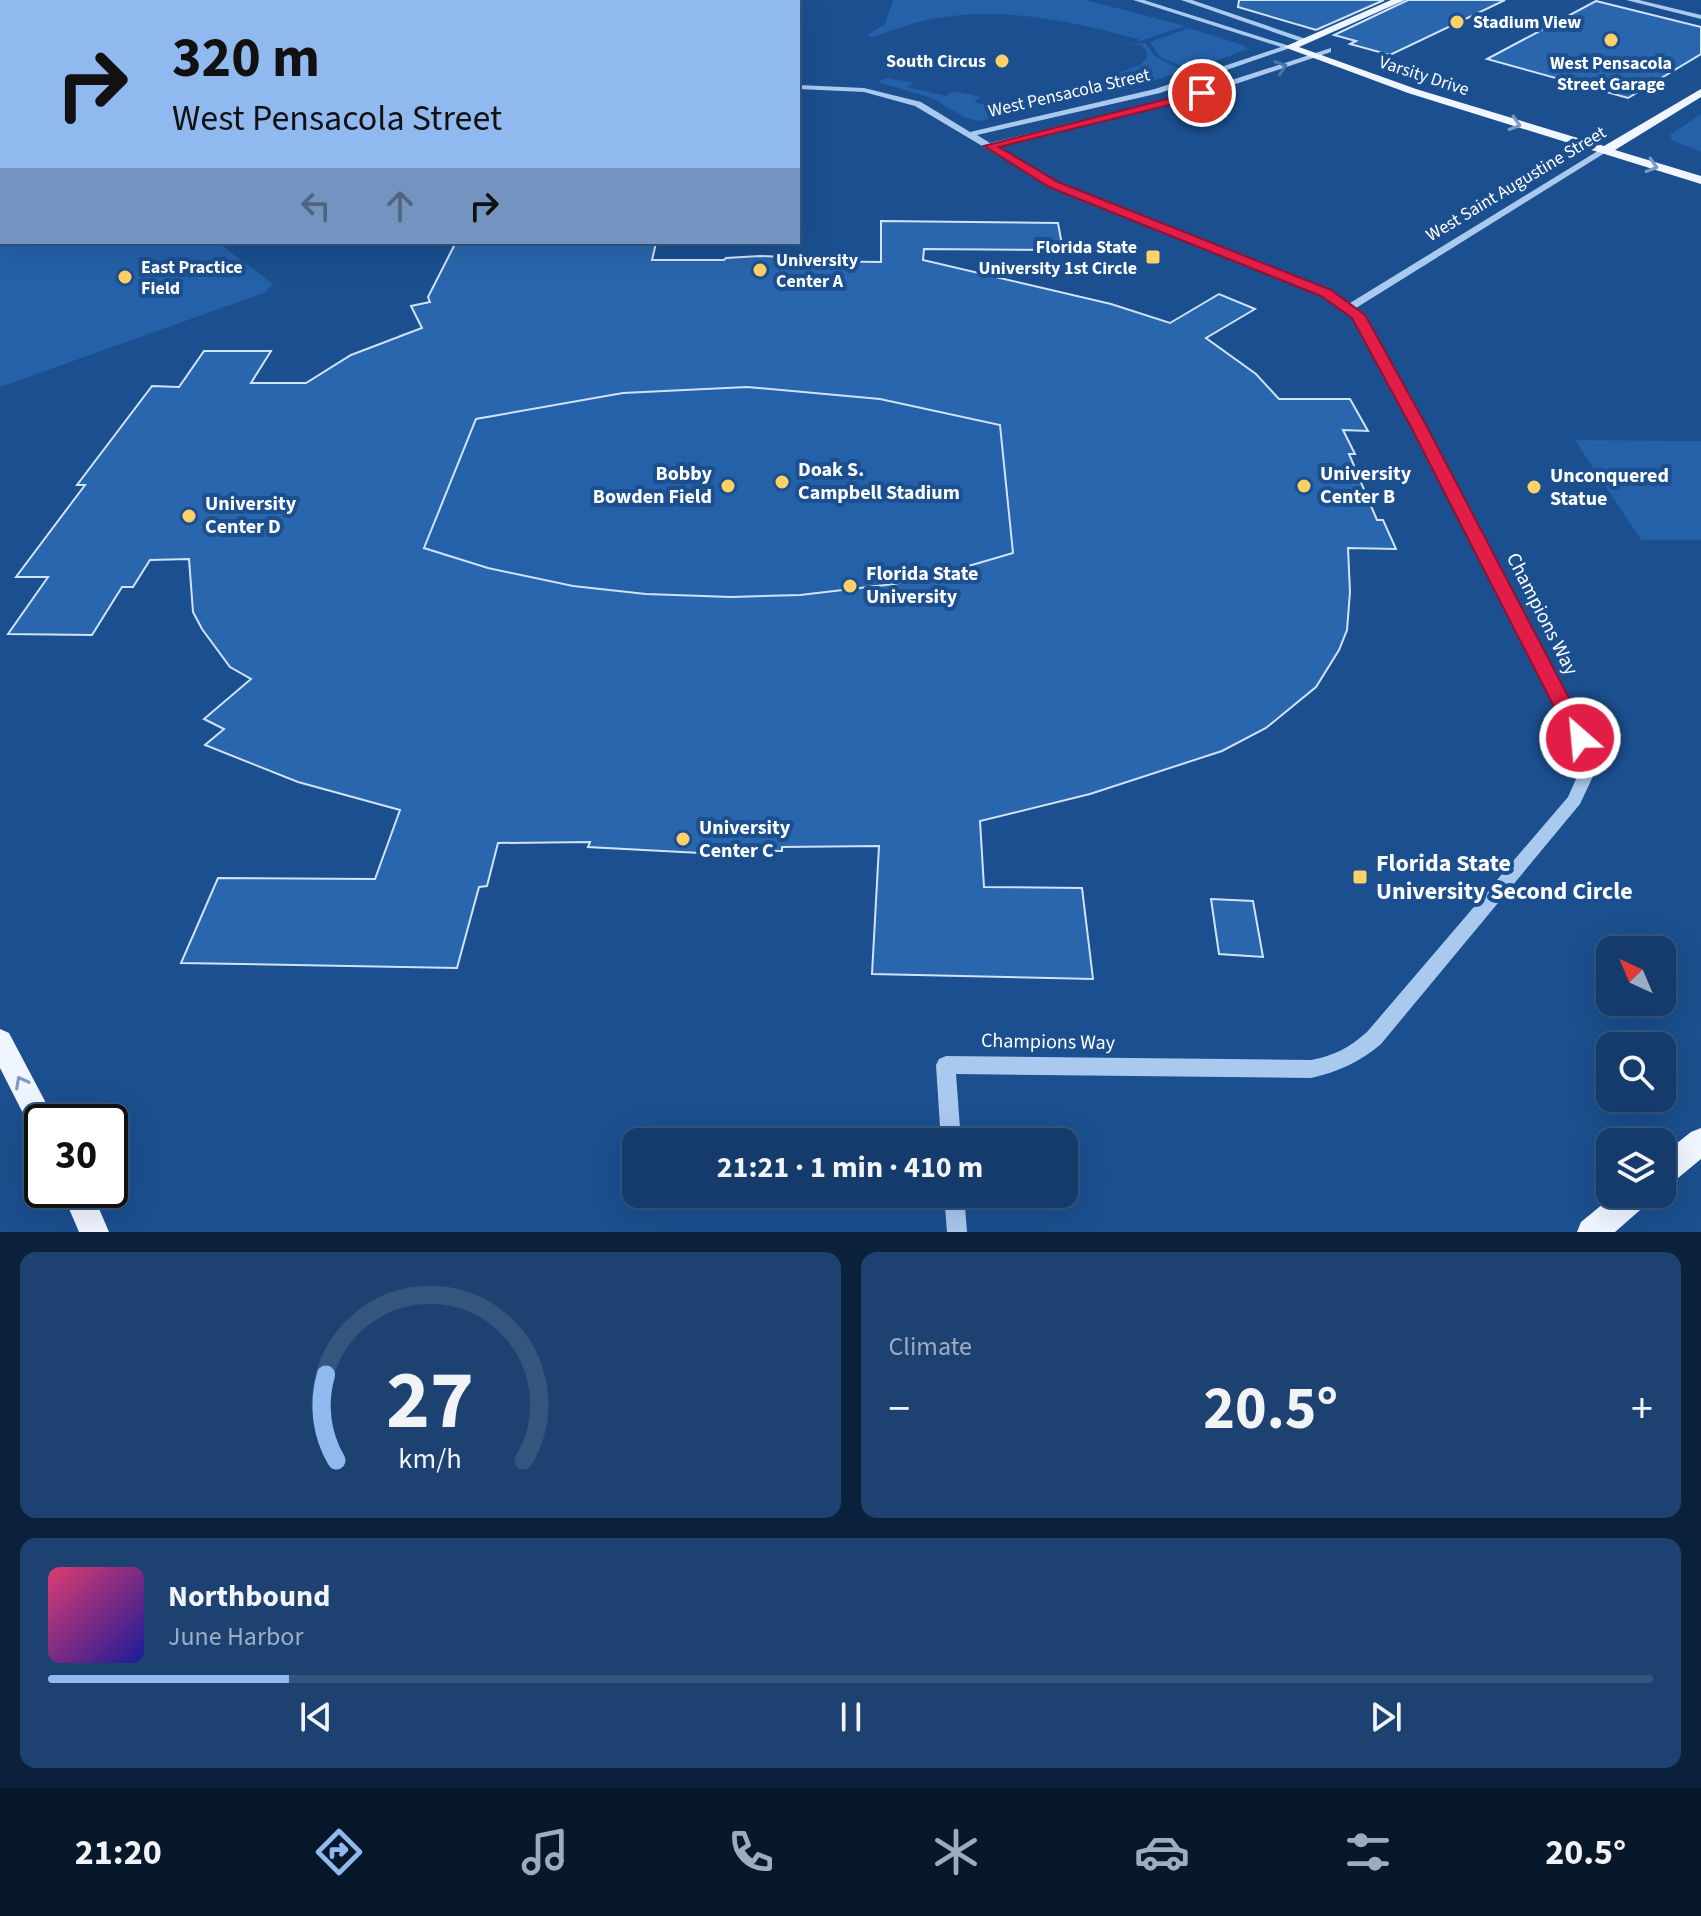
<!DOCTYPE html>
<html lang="en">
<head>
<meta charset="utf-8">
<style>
	body { margin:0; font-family:"Source Sans 3",sans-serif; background:#1d4271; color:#f1f3f6; height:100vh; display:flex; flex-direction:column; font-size:30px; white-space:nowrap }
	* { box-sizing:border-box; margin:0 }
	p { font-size:26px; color:#9dadc1 }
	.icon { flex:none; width:44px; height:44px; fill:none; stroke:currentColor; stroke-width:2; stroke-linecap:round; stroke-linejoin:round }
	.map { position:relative; height:1232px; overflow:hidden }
	.panel { display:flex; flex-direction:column; gap:20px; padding:20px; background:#0b203b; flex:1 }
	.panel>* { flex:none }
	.guide { position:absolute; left:0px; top:0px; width:800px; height:244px; box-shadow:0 8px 32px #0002,0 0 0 2px #33557e; background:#90b9f0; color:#111; overflow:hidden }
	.needle { width:52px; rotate:316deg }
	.controls { position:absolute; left:1596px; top:936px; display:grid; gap:16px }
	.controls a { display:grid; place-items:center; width:80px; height:80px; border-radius:16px; background:#143b6b; box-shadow:0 8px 32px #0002,0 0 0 2px #33557e; font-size:40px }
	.speed { position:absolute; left:24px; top:1104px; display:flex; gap:16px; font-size:40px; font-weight:700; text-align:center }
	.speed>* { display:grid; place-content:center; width:104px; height:104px; border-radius:50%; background:#143b6b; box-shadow:0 8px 32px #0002,0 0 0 2px #33557e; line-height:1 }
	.speed .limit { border:4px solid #111; border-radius:12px; background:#fff; color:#111 }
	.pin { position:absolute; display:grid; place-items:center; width:68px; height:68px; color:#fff; margin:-34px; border:4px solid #fff; border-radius:50%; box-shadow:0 2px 8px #0007 }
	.me { position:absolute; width:88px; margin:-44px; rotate:333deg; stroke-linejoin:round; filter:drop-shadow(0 0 6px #0008) }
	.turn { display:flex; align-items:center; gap:28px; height:168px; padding:0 40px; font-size:36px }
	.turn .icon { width:104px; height:104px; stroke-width:2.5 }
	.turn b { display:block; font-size:56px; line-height:68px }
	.lanes { display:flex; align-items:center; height:76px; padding:0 40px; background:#0003; justify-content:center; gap:40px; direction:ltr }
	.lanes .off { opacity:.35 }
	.big { font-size:60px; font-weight:700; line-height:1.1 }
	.panel .tile { flex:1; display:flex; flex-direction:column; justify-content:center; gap:12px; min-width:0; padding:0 28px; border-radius:16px; background:#1d4271 }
	.panel .dial { align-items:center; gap:0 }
	.dial svg { height:208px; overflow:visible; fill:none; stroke:#33557e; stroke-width:7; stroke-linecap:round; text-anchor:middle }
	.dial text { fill:#f1f3f6; stroke:none }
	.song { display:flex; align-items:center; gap:24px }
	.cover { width:96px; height:96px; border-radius:12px; background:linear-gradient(135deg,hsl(340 70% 55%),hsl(240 70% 35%)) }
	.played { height:8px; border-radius:4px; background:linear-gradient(90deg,#90b9f0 15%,#33557e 15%) }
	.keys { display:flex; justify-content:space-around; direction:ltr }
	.heat { display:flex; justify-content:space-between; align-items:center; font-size:44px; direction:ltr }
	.panel .tiles { flex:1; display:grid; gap:20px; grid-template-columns:1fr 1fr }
	.tile:last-child { grid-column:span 2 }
	.trip { position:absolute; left:622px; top:1128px; width:456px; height:80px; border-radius:16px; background:#143b6b; box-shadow:0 8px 32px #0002,0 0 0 2px #33557e; font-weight:700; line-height:80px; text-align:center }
	.dock { display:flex; height:128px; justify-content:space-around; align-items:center; background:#08182b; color:#9dadc1 }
	.dock .icon { width:56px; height:56px }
	.dock .current { color:#90b9f0 }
	.dock b { font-size:36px; color:#f1f3f6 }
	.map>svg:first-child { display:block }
	.green { fill:#2461a8 }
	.building { fill:#2a66ad; stroke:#cfe3fa; stroke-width:2; fill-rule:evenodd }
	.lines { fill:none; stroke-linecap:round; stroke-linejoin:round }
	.minor { fill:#a9c9ee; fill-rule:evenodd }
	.major { fill:#f0f6ff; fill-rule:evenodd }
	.oneway { stroke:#4674ac }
	.oneway2 { stroke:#7b9ac1 }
	.route { fill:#e11d48; stroke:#92132f; stroke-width:2 }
	.poi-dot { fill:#ffd166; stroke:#1b4f8f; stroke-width:3 }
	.labels { text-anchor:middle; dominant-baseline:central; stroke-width:8; stroke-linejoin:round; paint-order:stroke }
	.far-poi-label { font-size:18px; font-weight:bold; fill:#fff; stroke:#1b4f8f; text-anchor:start }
	.far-street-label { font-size:18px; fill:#fff; stroke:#1b4f8f }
	.poi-label { font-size:20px; font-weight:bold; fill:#fff; stroke:#1b4f8f; text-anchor:start }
	.street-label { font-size:20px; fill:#fff; stroke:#1b4f8f }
	.near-poi-label { font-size:24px; font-weight:bold; fill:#fff; stroke:#1b4f8f; text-anchor:start }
</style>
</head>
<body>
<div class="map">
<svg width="1701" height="1232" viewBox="0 0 1701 1232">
	<rect width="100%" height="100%" fill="#1b4f8f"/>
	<path class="green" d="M893,0h193l99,26 -47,16 1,-3 -5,-1c-64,-17 -129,-31 -196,-20 -22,3 -44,12 -66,19l-5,-2 18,-11z
		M1189,28l54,17 5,4 -57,21 -31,-13 -10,-15z
		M1145,43l11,14 29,14 -64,19 -142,31 -13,-3 -34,-20 -54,-16 9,-4 27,5 -7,4 39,9 8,-5 27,6 -7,5 7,2 41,1 23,-5 -10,-5 11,-3 12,4 82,-31 7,-7v-7l-6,-6h-14z
		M1701,114v38l-29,-12 -2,-5z
		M0,200l2,42h215l56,42 -9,9 -264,94z
		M733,285l548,266 -1030,128 -22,-13 84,-53 115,-247 -30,-32 23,-6 -5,-12 30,-7z
		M1575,440l126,1v99h-60z"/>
	<path class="building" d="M1239,0h145l-68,30 -78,-23z
		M1408,0h97l-115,55 -40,-11 6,-3 -22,-6z
		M1596,1l105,26v27l-73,44 -141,-39z
		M881,221l177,2 5,27 -139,-1 -1,11 188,44 59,19 49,-29 36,15 -49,29 50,36 23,25h71l18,32 -25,-1 12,24h-6l28,66h6l13,29 -48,-1 2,44 -3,38 -8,20 -23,37 -50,41 -44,23 -132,43 -110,27 4,66 98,1 11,91 -221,-5 7,-128 -97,1v4l-63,-1v4l-131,-7 2,-5 -92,1 -11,43 -8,1 -22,81 -276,-5 37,-85 157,1 25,-69 -102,-28 -93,-37 19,-16 -20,-10 47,-40 -21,-12 -28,-38 -9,-17 -4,-53 -39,1 -17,27h-11l-30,48 -84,-1 40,-57h-32l69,-92h-8l75,-99 27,1 25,-36h67l-20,32h55l45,-28 71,-27 -11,-22 19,-4 -2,-5 28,-55h194l6,1 -4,17h72l2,-2 34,-2 48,2v3l73,1zM747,387l133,12 120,26 13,128 -65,19 -54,12 -94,11 -69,2 -85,-3 -73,-8 -85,-18 -64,-20 52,-129 147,-26z
		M1211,899l42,2 10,56 -44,-3z"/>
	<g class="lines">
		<path class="minor" d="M410,0h8v2h-8z
			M1133,0h11l149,47 -133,46 -183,42 13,8 189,-46 152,-49v4l-146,49 -189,46 61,36 257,101 36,19 251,-154 7,2 -252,157 13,16 219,414 8,32 -16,34 -199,240c-21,18 -43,28 -70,34l-355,-4 5,68h-20l-5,-77 3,-6 7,-3 365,4c23,-4 39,-13 56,-28l201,-235 12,-27 -8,-32 -213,-413 -13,-16 -40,-21 -255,-101 -136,-81 -51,-14 -66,-3v-4l66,3 57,14 49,30 185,-43 126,-42z
			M1181,0h11l117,40 -7,2z
			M1626,0h13l62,15v4z
			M944,1194h20l3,38h-20z"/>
		<path class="major" d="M1391,0h14l-106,47 117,42 188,57 97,-57v8l-86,53 86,26v8l-293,-91 -124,-46z
			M0,1029l9,4 47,89h-14v13l-10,-4 -32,-63z
			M1701,1128v31l-29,24 -10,4v-32l29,-23z
			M61,1190h30l18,42h-30z
			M1615,1194h37l-5,10 -32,28h-38l4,-10z"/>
	</g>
	<defs><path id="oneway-chevron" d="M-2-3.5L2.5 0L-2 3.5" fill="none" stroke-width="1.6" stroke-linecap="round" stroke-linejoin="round" transform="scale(2)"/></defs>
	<use class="oneway" href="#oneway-chevron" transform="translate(1281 67) rotate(-19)"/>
	<g class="oneway2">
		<use href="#oneway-chevron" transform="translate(1515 124) rotate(17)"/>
		<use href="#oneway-chevron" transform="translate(1652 166) rotate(17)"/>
		<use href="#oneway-chevron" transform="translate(21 1082) rotate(-118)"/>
	</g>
	<path class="route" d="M1202,90l5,3 -1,3 -207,51 59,35 273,108 34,25 61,110 164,313 -3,5h-14l-3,-5 -160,-313 -58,-107 -31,-22 -272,-109 -65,-41z"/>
	<g class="poi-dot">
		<circle cx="1457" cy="22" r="8"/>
		<circle cx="1611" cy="40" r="8"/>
		<circle cx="1002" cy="61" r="8"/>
		<rect x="1145" y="249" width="16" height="16" rx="4"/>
		<circle cx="760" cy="270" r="8"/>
		<circle cx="125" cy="277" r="8"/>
		<circle cx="782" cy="482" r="8"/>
		<circle cx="728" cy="486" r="8"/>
		<circle cx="1304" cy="486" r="8"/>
		<circle cx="1534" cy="487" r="8"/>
		<circle cx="189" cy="516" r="8"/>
		<circle cx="850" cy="586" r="8"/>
		<circle cx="683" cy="839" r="8"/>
		<rect x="1352" y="869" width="16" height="16" rx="4"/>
	</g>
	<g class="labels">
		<g class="far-poi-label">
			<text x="1473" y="22">Stadium View</text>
			<text x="986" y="61" text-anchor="end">South Circus</text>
			<text x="1611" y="63" text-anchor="middle">West Pensacola<tspan x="1611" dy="21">Street Garage</tspan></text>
			<text x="1137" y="247" text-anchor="end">Florida State<tspan x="1137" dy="21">University 1st Circle</tspan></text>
			<text x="776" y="260">University<tspan x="776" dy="21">Center A</tspan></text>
			<text x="141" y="267">East Practice<tspan x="141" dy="21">Field</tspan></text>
		</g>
		<g class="far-street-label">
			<text transform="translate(1424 76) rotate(18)">Varsity Drive</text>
			<text transform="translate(1069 93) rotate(-13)">West Pensacola Street</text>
			<text transform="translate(1516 184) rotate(-31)">West Saint Augustine Street</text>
		</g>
		<g class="poi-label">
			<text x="798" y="470">Doak S.<tspan x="798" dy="23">Campbell Stadium</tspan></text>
			<text x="712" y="474" text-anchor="end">Bobby<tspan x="712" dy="23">Bowden Field</tspan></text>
			<text x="1320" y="474">University<tspan x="1320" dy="23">Center B</tspan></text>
			<text x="1550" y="476">Unconquered<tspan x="1550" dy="23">Statue</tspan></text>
			<text x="205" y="504">University<tspan x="205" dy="23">Center D</tspan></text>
			<text x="866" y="574">Florida State<tspan x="866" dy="23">University</tspan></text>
			<text x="699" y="828">University<tspan x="699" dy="23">Center C</tspan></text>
		</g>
		<g class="street-label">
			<text transform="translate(1542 614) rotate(63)">Champions Way</text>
			<text transform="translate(1048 1042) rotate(1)">Champions Way</text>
		</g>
		<g class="near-poi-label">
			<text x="1376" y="863">Florida State<tspan x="1376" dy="28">University Second Circle</tspan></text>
		</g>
	</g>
</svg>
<div class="controls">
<a><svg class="needle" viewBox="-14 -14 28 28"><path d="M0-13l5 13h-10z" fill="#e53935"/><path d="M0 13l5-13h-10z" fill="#9dadc1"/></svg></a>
<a><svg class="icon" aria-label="search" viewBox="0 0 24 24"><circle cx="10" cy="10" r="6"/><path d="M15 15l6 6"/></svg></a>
<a><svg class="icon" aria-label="layers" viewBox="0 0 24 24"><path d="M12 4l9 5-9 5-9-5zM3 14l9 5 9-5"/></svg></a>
</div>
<div class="speed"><div class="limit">30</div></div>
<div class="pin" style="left:1202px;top:93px;background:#d93025"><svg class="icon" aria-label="arrive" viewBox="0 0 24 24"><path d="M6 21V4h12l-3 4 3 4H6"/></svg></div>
<svg class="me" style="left:1580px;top:738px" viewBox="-20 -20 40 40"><circle r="17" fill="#e11d48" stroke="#fff" stroke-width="3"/><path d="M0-11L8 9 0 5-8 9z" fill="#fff"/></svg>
<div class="trip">21:21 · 1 min · 410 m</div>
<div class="guide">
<div class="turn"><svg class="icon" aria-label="right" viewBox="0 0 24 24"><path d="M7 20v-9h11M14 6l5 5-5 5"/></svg><div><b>320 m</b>West Pensacola Street</div></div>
<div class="lanes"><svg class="icon off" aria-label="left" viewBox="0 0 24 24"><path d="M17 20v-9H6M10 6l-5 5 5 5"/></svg><svg class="icon off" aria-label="ahead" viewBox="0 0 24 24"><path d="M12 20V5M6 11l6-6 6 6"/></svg><svg class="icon" aria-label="right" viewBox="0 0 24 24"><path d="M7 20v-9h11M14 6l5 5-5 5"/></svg></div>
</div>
</div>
<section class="panel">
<div class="tiles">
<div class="tile dial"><svg viewBox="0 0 100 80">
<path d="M14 69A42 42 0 1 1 86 69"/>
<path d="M14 69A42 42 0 0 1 10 36" stroke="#90b9f0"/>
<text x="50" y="56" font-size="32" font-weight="700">27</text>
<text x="50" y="72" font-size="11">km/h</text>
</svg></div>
<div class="tile"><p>Climate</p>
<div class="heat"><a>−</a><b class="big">20.5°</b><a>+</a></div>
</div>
<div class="tile">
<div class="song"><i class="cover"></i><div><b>Northbound</b><p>June Harbor</p></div></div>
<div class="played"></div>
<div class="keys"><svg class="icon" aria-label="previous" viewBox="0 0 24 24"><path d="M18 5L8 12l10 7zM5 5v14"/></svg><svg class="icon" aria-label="pause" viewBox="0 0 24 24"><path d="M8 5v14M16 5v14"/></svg><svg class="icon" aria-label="next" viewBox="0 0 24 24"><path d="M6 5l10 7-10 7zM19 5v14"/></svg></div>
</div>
</div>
</section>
<nav class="dock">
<b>21:20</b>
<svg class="icon current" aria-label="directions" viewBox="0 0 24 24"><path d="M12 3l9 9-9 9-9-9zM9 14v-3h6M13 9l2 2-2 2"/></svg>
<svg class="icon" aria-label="music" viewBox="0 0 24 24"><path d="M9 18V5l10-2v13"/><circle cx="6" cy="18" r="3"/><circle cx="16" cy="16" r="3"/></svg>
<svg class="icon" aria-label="phone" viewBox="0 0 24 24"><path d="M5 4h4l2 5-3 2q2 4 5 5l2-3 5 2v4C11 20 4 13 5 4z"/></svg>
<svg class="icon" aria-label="climate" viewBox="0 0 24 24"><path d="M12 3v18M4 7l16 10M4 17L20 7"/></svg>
<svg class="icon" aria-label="car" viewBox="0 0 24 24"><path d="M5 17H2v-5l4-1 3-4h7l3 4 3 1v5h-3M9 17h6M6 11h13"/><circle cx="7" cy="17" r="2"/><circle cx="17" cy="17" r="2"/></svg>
<svg class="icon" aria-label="filters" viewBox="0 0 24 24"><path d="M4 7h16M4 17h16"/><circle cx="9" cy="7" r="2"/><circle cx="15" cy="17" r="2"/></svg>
<b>20.5°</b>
</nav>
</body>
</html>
